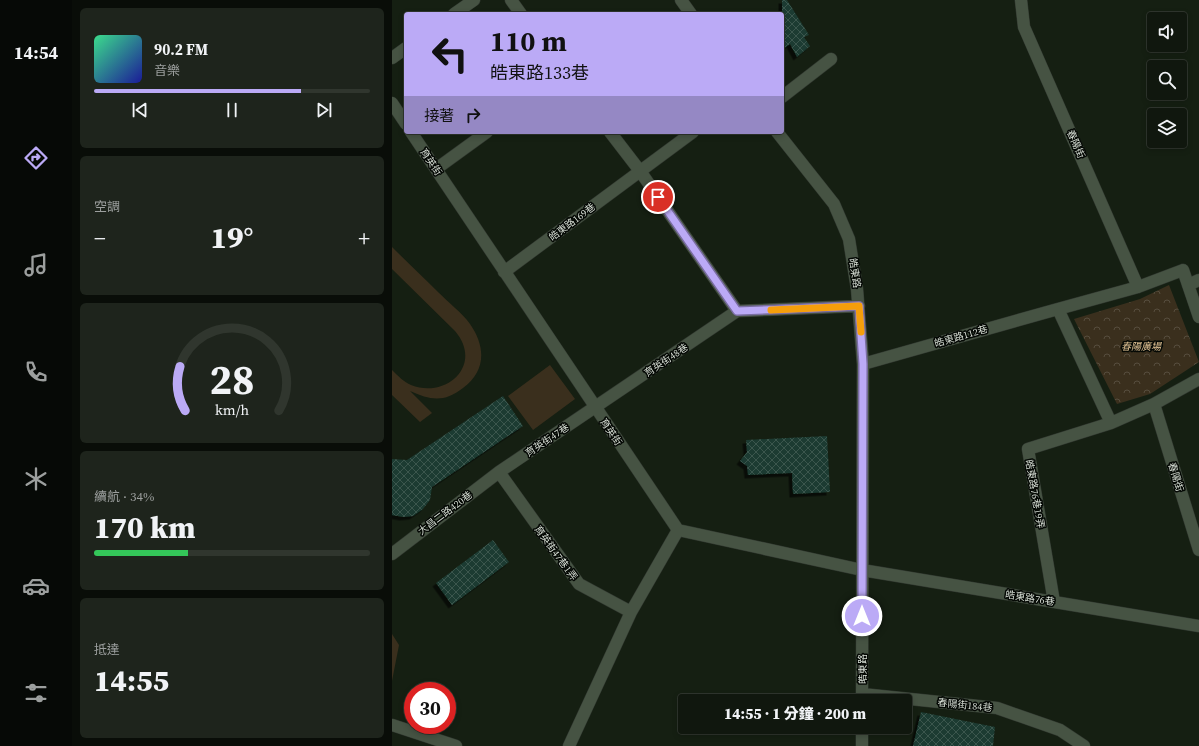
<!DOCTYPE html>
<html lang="zh-TW">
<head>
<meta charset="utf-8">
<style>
	body { margin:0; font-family:"Source Serif 4","Noto Sans TC",serif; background:#1e241c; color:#f1f3f6; height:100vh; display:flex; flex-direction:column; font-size:15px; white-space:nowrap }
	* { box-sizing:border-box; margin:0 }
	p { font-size:13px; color:#9c9f9e }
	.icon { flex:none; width:22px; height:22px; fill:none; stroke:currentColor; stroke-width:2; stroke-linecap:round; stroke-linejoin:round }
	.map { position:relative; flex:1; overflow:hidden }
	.side { display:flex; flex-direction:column; gap:8px; padding:8px; background:#090d08; width:320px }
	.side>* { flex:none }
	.banner { position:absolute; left:12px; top:12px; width:380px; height:122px; border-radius:4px; box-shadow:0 2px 6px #0003,0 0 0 1px #30362e; background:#bbaaf6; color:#111; overflow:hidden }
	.tools { position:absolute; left:755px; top:12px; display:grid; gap:8px }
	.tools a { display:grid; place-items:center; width:40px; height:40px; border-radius:4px; background:#10170e; box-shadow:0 2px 6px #0003,0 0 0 1px #30362e; font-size:20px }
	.speed { position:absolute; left:12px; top:682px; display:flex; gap:8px; font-size:20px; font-weight:700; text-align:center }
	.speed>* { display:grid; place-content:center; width:52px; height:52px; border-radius:50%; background:#10170e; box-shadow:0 2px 6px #0003,0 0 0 1px #30362e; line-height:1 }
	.speed .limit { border:6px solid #d22; background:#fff; color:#111 }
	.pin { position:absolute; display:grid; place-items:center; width:34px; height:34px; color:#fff; margin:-17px; border:2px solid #fff; border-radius:50%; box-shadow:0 1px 4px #0007 }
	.me { position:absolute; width:44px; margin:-22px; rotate:0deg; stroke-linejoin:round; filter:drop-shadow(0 0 3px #0008) }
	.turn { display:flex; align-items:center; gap:14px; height:84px; padding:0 20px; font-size:18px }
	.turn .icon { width:52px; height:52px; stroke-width:2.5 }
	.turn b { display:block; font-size:28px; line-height:34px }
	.then { display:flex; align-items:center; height:38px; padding:0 20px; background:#0003; gap:8px; font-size:15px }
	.big { font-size:30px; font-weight:800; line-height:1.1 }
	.side .card { flex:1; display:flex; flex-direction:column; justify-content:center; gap:6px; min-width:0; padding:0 14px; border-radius:6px; background:#1e241c }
	.side .dial { align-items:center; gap:0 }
	.dial svg { height:104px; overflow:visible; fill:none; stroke:#30362e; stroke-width:7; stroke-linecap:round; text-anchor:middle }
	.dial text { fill:#f1f3f6; stroke:none }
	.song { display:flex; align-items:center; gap:12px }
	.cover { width:48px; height:48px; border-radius:6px; background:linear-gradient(135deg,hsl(150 70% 55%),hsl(240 70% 35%)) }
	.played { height:4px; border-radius:2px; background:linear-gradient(90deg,#bbaaf6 75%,#30362e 75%) }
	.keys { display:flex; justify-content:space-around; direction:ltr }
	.heat { display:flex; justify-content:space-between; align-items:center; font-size:22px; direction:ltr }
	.charge { height:6px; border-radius:3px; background:linear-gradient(90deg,#34c759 34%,#30362e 0) }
	.trip { position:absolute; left:286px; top:694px; width:234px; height:40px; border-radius:4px; background:#10170e; box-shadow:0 2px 6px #0003,0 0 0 1px #30362e; font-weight:800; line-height:40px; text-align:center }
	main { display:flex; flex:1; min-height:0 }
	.tab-bar { display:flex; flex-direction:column; width:72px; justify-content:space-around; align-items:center; background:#060906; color:#9c9f9e }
	.tab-bar .icon { width:28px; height:28px }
	.tab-bar .current { color:#bbaaf6 }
	.tab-bar b { font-size:18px; color:#f1f3f6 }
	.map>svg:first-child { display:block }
	.grass { fill:#3a2f1d }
	.park { fill:url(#park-crowns) }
	.building { fill:url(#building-cross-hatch); filter:url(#shadow) }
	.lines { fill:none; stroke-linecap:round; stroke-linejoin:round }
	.minor-casing { stroke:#313830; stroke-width:13 }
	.minor { stroke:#465343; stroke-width:12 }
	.route-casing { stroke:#7a6ea0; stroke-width:10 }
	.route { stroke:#bbaaf6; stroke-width:7 }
	.slow { stroke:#f59e0b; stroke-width:7 }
	.labels { text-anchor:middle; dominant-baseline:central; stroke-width:3; stroke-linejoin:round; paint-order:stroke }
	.street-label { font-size:10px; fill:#d7ded5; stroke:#040804 }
	.park-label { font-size:10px; font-style:italic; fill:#e6c697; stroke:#040804 }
</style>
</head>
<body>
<main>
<nav class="tab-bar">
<b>14:54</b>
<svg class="icon current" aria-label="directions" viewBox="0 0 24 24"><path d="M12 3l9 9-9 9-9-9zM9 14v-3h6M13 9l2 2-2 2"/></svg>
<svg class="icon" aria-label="music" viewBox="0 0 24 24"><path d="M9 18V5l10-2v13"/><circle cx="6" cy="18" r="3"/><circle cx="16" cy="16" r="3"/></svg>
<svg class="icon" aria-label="phone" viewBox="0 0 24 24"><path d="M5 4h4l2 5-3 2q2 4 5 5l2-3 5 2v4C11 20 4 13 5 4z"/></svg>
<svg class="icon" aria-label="climate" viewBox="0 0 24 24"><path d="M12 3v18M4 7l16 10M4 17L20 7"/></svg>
<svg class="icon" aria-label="car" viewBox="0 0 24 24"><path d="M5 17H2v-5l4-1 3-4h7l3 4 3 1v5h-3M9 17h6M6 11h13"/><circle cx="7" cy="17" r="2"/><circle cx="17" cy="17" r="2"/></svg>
<svg class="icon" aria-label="filters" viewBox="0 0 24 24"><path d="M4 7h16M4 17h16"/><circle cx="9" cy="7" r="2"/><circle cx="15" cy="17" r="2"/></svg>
</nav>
<section class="side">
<div class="card">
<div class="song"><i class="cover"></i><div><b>90.2 FM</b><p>音樂</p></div></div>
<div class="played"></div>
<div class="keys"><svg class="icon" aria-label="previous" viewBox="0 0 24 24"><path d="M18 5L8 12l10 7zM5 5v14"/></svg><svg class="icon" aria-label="pause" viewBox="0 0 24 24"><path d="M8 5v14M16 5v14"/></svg><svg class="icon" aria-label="next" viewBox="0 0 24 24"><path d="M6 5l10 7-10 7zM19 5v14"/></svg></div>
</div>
<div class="card"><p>空調</p>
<div class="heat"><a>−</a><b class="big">19°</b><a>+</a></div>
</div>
<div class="card dial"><svg viewBox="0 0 100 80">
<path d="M14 69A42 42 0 1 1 86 69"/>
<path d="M14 69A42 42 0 0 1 10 35" stroke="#bbaaf6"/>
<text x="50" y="56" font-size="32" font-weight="700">28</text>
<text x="50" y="72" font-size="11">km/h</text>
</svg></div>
<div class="card"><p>續航 · 34%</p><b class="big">170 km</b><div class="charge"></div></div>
<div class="card"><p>抵達</p><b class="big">14:55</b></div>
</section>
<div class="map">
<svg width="807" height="746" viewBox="0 0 807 746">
	<defs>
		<pattern id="park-crowns" width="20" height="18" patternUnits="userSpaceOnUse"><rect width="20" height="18" fill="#3a2f1d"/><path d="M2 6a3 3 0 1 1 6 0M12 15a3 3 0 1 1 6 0" fill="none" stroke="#564d3d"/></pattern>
		<pattern id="building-cross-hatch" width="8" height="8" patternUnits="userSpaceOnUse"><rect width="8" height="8" fill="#1b3a30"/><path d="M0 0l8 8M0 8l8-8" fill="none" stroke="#3b564d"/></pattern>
		<filter id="shadow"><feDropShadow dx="-3.5" dy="3.5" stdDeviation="0" flood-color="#0009"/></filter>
	</defs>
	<rect width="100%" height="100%" fill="#151f12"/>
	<path class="grass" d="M0,247c15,15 31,30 46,45 9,9 25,22 32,32 16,23 16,47 -7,64 -19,15 -33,12 -53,3l22,22 -12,9 -28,-27v-25c6,6 12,12 19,15 35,14 73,-20 44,-54l-63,-62z
		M158,365l25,34 -42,31 -25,-34z
		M0,634l7,11 -7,36z"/>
	<path class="park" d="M777,285l30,77 -49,32 -33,10 -43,-85 66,-20z"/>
	<path class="building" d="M390,0h5l22,35 -5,2 6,9 -13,11 -7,-13 -8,6z
		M111,396l20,30 -91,61 -2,13 -7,9 -10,7 -10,1 -11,-2v-56l15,1z
		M435,436l3,56 -37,2 -1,-21 -44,2 -1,-9 -7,-5 7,-9 -1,-12z
		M101,540l16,22 -57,43 -16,-22z
		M529,712l74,15 -2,19h-80z"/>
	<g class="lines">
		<defs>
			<path id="minor" d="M119,0l10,14
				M289,0l10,14
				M629,0l3,27 114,260
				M62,14l20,-14
				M0,58l14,-10
				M390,97l49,-38
				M0,103l14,21
				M19,132l267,398 -47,82 -62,134
				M218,132l30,39 97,140
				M385,132l57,72 15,35 8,50 6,75 -1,337
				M44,169l51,-37
				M112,272l189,-140
				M796,285l11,-5
				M345,311l122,-5
				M807,317l-16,-47 -45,17 -80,22 53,114 43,-19 45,-25
				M471,364l195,-55
				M762,404l45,146
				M107,472l80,112 52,28
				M286,530l184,40 337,56
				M0,554l107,-82 238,-161
				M662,602l-26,-153 83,-26
				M470,694l135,14 63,22 24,16
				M0,725l64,21
				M470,746v-19"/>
		</defs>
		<use href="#minor" class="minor-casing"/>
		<use href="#minor" class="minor"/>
	</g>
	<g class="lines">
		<defs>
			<path id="route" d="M266,197l79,114 122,-5 4,58 -1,252"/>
		</defs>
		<use href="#route" class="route-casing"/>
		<use href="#route" class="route"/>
		<path class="slow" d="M379,310l88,-4 2,26"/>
	</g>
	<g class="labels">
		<g class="street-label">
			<text transform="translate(684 144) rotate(66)">春陽街</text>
			<text transform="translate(39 162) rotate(56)">育英街</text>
			<text transform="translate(180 222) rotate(-37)">皓東路169巷</text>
			<text transform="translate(463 273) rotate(81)">皓東路</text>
			<text transform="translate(569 336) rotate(-16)">皓東路112巷</text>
			<text transform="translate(274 360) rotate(-34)">育英街48巷</text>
			<text transform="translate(219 432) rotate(56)">育英街</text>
			<text transform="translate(155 440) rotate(-34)">育英街47巷</text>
			<text transform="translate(784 477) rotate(73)">春陽街</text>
			<text transform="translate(643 494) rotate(80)">皓東路76巷19弄</text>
			<text transform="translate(53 513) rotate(-37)">大昌二路420巷</text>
			<text transform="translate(164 553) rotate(54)">育英街47巷1弄</text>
			<text transform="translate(638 598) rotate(9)">皓東路76巷</text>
			<text transform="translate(470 669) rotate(-90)">皓東路</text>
			<text transform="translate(573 705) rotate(6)">春陽街184巷</text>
		</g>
		<g class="park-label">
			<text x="749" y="346">春陽廣場</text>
		</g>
	</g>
</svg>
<div class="tools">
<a><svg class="icon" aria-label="sound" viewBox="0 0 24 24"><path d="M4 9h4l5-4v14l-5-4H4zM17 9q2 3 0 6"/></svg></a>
<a><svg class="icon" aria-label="search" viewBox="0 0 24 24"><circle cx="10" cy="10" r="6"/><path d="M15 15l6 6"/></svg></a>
<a><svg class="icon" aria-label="layers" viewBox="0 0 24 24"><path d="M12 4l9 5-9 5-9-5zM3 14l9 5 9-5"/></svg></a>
</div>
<div class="speed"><div class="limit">30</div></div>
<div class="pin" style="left:266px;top:197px;background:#d93025"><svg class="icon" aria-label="arrive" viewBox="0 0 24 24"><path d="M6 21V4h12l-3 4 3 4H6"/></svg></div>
<svg class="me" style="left:470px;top:616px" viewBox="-20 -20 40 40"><circle r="17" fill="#bbaaf6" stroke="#fff" stroke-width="3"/><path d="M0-11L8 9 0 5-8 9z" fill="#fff"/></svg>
<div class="trip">14:55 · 1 分鐘 · 200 m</div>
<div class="banner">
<div class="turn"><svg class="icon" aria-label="left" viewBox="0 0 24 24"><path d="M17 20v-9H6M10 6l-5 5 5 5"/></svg><div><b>110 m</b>皓東路133巷</div></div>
<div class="then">接著<svg class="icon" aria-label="right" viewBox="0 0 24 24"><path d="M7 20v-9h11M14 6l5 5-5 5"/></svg></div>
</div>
</div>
</main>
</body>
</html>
